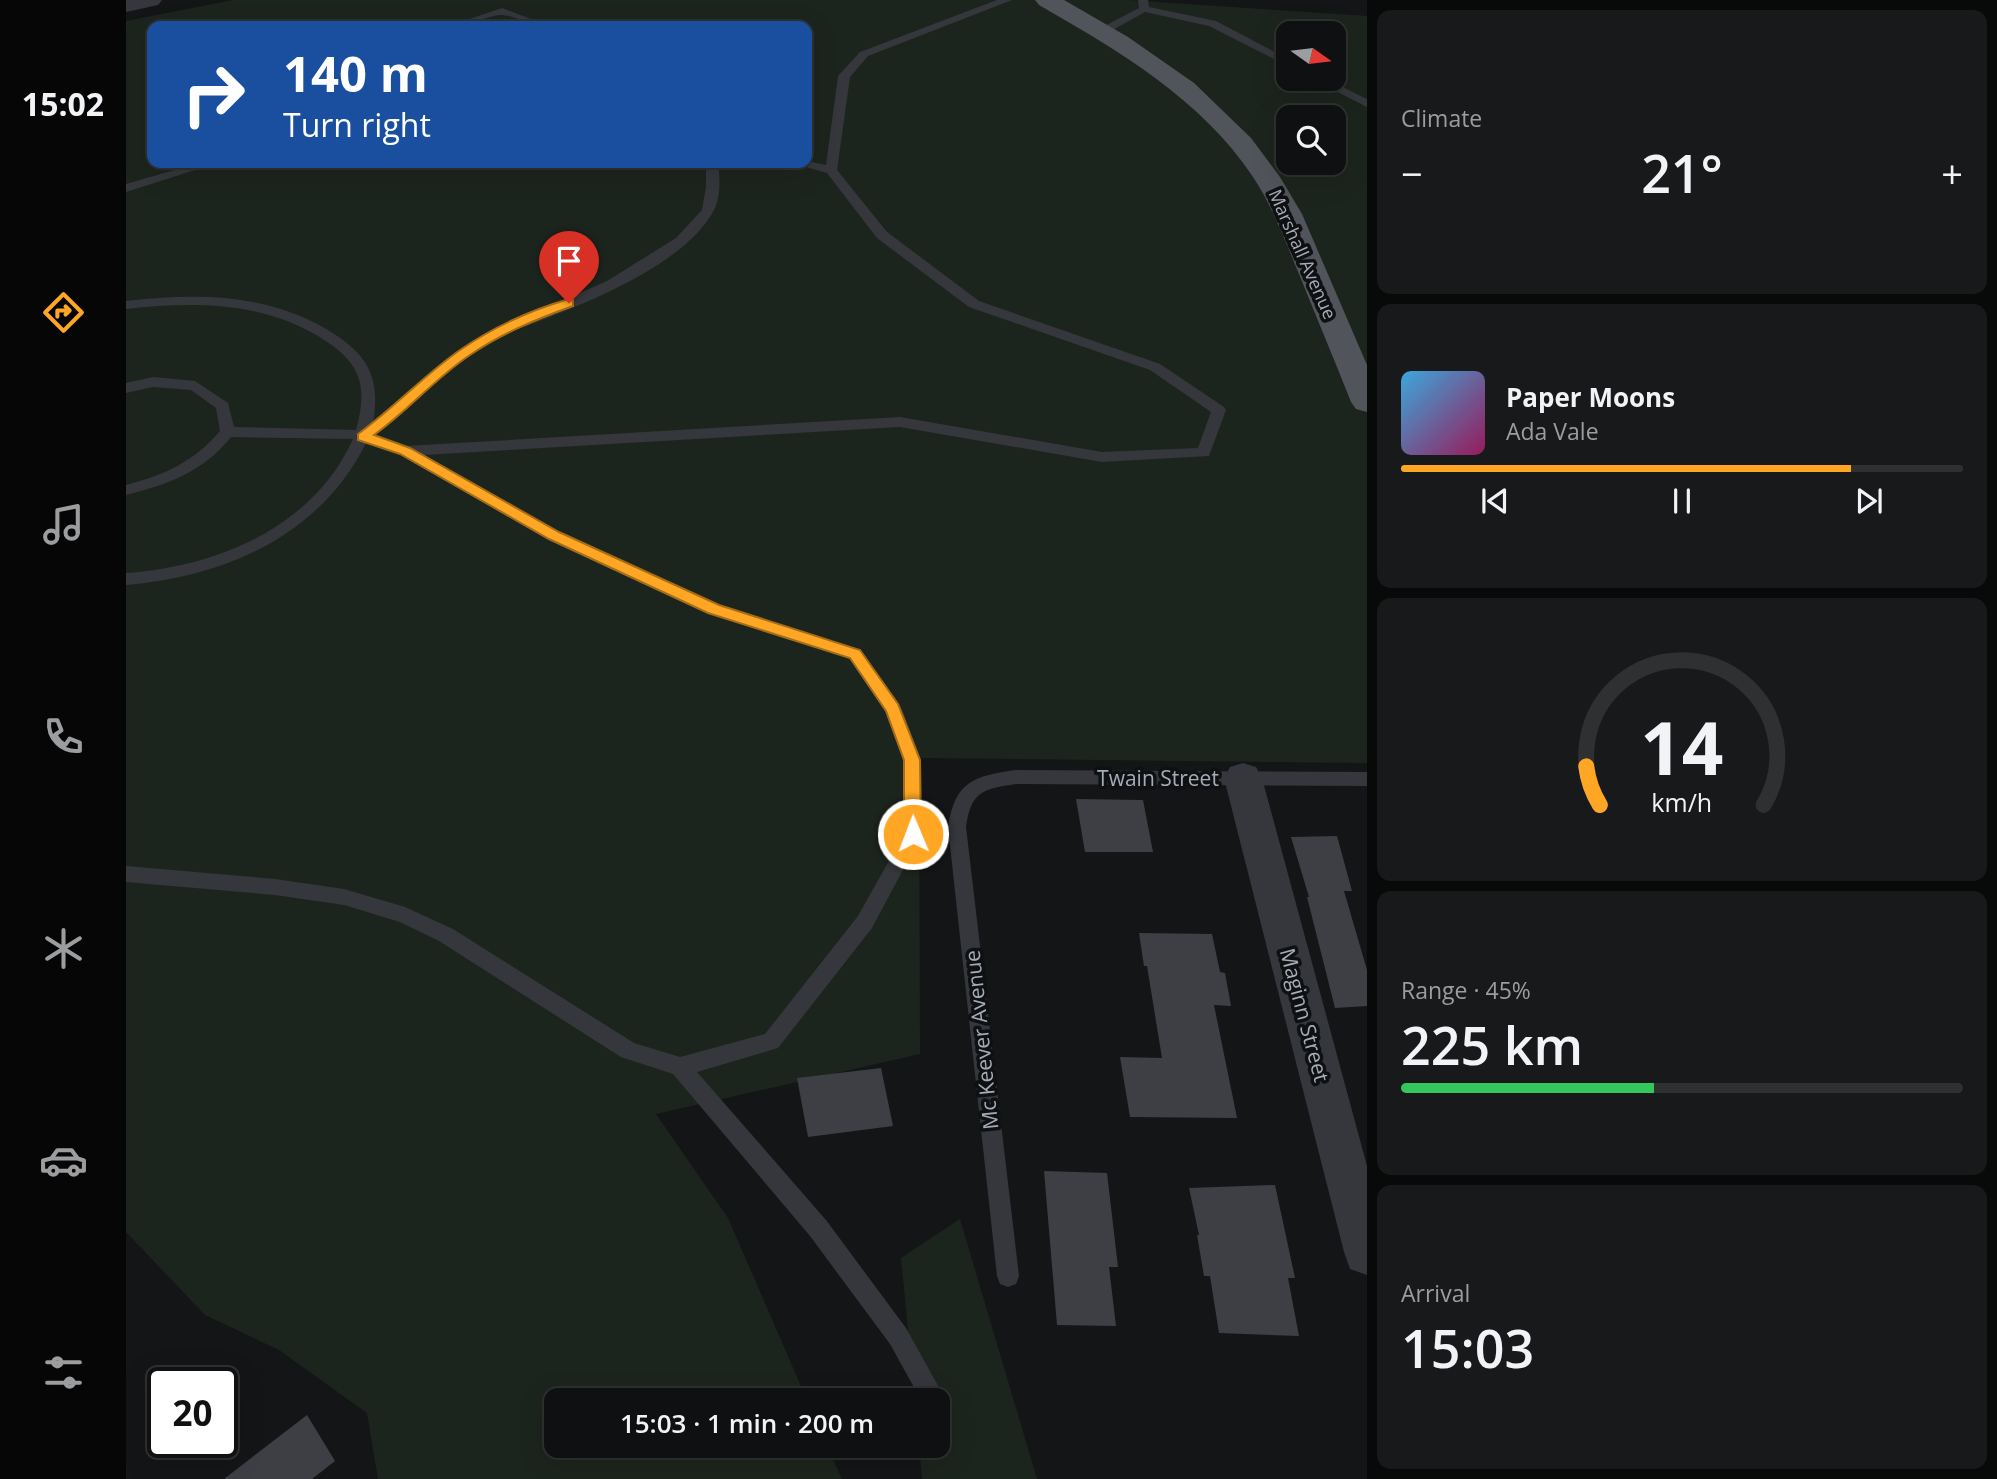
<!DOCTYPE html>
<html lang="en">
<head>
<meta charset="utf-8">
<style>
	body { margin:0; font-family:"Open Sans",sans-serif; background:#18191a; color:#f1f3f6; height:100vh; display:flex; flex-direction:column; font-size:26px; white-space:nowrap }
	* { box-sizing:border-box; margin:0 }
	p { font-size:23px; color:#9b9d9f }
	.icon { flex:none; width:38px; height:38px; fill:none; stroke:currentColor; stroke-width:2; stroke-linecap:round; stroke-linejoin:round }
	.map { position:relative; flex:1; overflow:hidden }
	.sheet { display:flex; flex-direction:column; gap:10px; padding:10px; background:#080909; width:630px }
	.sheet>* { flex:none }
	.banner { position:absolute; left:21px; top:21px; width:665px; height:147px; border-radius:14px; box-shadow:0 7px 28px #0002,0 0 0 2px #2f3031; background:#1a4fa0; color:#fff; overflow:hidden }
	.needle { width:46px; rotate:104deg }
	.fabs { position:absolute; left:1150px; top:21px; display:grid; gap:14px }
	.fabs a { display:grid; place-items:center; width:70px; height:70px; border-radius:14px; background:#0f1011; box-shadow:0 7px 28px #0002,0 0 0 2px #2f3031; font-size:35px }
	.speed { position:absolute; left:21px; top:1367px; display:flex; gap:14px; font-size:35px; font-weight:700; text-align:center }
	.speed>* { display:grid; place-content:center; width:91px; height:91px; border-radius:50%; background:#0f1011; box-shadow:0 7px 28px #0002,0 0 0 2px #2f3031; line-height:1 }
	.speed .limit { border:4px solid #111; border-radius:10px; background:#fff; color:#111 }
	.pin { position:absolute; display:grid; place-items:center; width:60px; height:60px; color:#fff; margin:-72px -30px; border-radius:50% 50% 50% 0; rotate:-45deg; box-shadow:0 0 7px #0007 }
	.pin .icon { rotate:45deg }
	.me { position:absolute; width:77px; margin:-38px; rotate:359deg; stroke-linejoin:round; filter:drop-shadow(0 0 5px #0008) }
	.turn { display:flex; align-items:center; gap:24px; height:147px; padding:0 21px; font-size:32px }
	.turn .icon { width:91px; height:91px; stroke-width:2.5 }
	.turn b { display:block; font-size:49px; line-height:60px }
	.big { font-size:52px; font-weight:600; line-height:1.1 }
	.sheet .tile { flex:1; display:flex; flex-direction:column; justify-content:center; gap:10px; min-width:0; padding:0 24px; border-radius:14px; background:#18191a }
	.sheet .dial { align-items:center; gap:0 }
	.dial svg { height:182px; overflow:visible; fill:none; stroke:#2f3031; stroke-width:7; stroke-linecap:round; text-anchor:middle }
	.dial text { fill:#f1f3f6; stroke:none }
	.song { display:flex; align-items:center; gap:21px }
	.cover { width:84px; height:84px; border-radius:10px; background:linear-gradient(135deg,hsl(200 70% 55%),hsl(330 70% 35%)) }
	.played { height:7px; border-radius:4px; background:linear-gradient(90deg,#ffa724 80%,#2f3031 80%) }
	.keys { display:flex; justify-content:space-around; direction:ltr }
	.heat { display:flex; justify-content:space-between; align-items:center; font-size:38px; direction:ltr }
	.charge { height:10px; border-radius:5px; background:linear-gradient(90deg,#34c759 45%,#2f3031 0) }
	.trip { position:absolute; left:418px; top:1388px; width:406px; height:70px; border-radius:14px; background:#0f1011; box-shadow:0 7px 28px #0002,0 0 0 2px #2f3031; font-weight:600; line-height:70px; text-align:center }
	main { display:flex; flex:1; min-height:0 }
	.tab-bar { display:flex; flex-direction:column; width:126px; justify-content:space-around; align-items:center; background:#060607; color:#9b9d9f }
	.tab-bar .icon { width:49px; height:49px }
	.tab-bar .current { color:#ffa724 }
	.tab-bar b { font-size:32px; color:#f1f3f6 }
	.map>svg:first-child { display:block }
	.green { fill:#1c251d; fill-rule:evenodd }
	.building { fill:#3e3f44 }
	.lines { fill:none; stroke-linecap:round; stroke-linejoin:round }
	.service { fill:#35373c; fill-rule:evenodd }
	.minor { fill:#35373c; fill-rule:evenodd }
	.tertiary { fill:#35373c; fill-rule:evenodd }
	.primary { fill:#51545b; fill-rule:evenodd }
	.route { fill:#ffa724; stroke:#a66d17; stroke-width:2 }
	.labels { text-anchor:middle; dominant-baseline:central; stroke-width:7; stroke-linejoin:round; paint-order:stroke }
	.far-street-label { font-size:18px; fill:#a5acb8; stroke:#0f1012 }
	.street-label { font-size:21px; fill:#a5acb8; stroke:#0f1012 }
</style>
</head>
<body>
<main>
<nav class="tab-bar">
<b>15:02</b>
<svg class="icon current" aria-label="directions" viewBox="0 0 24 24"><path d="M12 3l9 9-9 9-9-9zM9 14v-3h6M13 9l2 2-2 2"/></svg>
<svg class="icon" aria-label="music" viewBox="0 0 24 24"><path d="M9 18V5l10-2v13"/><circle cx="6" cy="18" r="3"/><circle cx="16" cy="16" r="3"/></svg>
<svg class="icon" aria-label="phone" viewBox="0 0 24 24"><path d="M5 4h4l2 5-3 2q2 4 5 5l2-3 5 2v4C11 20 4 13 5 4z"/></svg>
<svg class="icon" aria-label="climate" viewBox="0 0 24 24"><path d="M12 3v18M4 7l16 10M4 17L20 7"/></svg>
<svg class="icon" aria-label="car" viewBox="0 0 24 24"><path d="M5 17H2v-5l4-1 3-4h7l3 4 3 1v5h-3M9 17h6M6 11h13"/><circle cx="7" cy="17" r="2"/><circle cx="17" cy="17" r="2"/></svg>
<svg class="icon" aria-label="filters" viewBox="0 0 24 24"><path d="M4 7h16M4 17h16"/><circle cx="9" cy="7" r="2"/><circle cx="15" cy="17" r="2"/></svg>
</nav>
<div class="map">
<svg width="1241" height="1479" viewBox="0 0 1241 1479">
	<rect width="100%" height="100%" fill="#141517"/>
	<path class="green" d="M107,0h895l239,16v747l-448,-5 1,296 -264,60 72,104 79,182h-251v46h271l15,33h-464l-11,-66 -88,-63 -74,-35 -79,-83v-1211zM26,26h655v137h-655zM1162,33h46v46h-46zM1162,117h46v46h-46z
		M834,1219l77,260h-115l-3,-33h19v-46h-23l-14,-142z"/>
	<path class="building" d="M950,799l67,1 10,52h-68z
		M1211,836l15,55h-8l23,79v36l-32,2 -28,-111h2l-18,-60z
		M1013,933l73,1 8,38 5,1 6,33 -17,-1 23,113 -107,-1 -10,-60 42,1 -15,-92h-3z
		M755,1068l12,58 -85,11 -11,-59z
		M918,1171l63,2 11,94h-9l7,59 -59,-1z
		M1149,1185l20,93h-7l11,58 -80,-3 -9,-57h-6l-7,-41h2l-10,-47z
		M181,1415l28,46 -23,18h-88z"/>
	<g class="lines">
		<path class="service" d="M871,0h15l-144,56 -18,21 -13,93 50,62 92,69 181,63 64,43 2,3 -17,46 -107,6 -202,-35 -477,28 137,77 159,73 142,45 41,59 19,51 1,74 -50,94 -94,120 -81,24 129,148 80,108 40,72 -4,8 -4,2v-10h-17l-31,-56 -80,-108 -137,-162 -52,-17 -182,-116 -39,-19 -56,-17 -69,-10 -149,-13v-16l149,13 69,10 61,18 48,22 181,114 46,14 85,-23 93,-118 46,-82 -1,-74 -18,-49 -36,-53 -142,-45 -159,-73 -148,-86 -34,-11c-46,93 -142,134 -240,142v-12c91,-7 187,-45 227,-134l-122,-2c-28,35 -62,47 -105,58v-10c38,-10 68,-23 94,-54l-4,-23 -25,-18 -38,-3 -27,6v-10l27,-6 42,4 33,22 6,24 122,3c13,-48 3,-69 -38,-94 -59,-35 -125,-34 -192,-27v-8c70,-8 140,-8 202,29 39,24 53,46 45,93l75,-64 31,-22 128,-56 69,-43 26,-28 4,-23v-24h12c2,14 3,34 -4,47 -26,50 -113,87 -164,107 -19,8 -40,14 -59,25 -43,25 -77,63 -116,93l31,11 494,-29 202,35 96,-4 13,-36 -61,-42 -181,-63 -92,-69 -50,-65 -35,-10 15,-2 19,4 12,-89 22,-24z
			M1012,0h10l1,7 67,14 72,38v7l-79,-40 -64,-14 -38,21h-8v-4l40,-21z
			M376,8l47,18c-17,1 -36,-12 -50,-11 -18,3 -32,12 -50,11z
			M1186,79h14l41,20v8z
			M73,163h18l-91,29v-8z
			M890,770l351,2v14l-351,-2c-33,5 -45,7 -50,43l53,449 -3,8 -8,3 -8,-3 -3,-8 -49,-449c7,-46 26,-51 68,-57z"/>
		<path class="minor" d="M1117,763l13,4 6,11 105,388v109l-17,-6 -6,-17 -120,-474 6,-11z"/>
		<path class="tertiary" d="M0,0h36l-4,5 -32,7z"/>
		<path class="primary" d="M909,0h29l64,37 66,46 57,55 29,39 22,37 65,151v47l-11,-3 -5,-7c-17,-43 -35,-86 -52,-128 -14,-33 -26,-67 -46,-97 -52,-78 -134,-126 -214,-172z"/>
	</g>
	<path class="route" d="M443,299l4,1v6c-36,13 -71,27 -103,49 -35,23 -62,56 -96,80l36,13 149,84 160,73 141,45 38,54 22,56 1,74 -2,5h-12l-3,-5v-74l-18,-49 -36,-53 -142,-45 -159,-74 -149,-85 -42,-14v-6c36,-26 66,-59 102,-84 32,-22 71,-40 109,-51z"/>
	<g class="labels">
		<g class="far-street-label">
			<text transform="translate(1177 254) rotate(66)">Marshall Avenue</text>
		</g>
		<g class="street-label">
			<text x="1032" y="778">Twain Street</text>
			<text transform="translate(1179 1015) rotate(75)">Maginn Street</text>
			<text transform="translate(855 1040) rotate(-96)">Mc Keever Avenue</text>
		</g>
	</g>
</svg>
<div class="fabs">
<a><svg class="needle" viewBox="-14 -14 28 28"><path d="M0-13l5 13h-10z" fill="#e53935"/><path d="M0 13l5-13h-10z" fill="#9b9d9f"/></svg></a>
<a><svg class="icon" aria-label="search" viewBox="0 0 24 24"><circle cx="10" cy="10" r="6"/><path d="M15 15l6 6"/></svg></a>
</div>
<div class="speed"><div class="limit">20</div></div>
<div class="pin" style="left:443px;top:303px;background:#d93025"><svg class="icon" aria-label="arrive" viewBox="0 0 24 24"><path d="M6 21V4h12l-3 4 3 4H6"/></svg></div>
<svg class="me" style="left:787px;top:834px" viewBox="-20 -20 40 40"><circle r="17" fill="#ffa724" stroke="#fff" stroke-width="3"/><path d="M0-11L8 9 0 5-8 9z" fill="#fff"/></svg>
<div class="trip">15:03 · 1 min · 200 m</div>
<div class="banner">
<div class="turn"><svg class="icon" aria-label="right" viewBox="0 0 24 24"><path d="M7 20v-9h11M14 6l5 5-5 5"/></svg><div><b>140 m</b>Turn right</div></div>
</div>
</div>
<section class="sheet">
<div class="tile"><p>Climate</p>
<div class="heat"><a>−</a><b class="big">21°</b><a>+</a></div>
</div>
<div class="tile">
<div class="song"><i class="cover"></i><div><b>Paper Moons</b><p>Ada Vale</p></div></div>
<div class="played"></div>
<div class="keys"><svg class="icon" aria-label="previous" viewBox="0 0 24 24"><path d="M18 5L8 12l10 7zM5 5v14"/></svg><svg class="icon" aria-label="pause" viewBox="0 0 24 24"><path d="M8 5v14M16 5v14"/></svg><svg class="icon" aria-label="next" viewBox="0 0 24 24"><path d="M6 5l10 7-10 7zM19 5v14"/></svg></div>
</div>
<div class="tile dial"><svg viewBox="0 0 100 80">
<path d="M14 69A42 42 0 1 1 86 69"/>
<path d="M14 69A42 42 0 0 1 8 52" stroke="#ffa724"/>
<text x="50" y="56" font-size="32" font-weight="700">14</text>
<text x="50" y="72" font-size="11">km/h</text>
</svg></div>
<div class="tile"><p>Range · 45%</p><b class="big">225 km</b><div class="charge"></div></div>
<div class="tile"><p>Arrival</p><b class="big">15:03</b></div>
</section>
</main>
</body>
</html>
